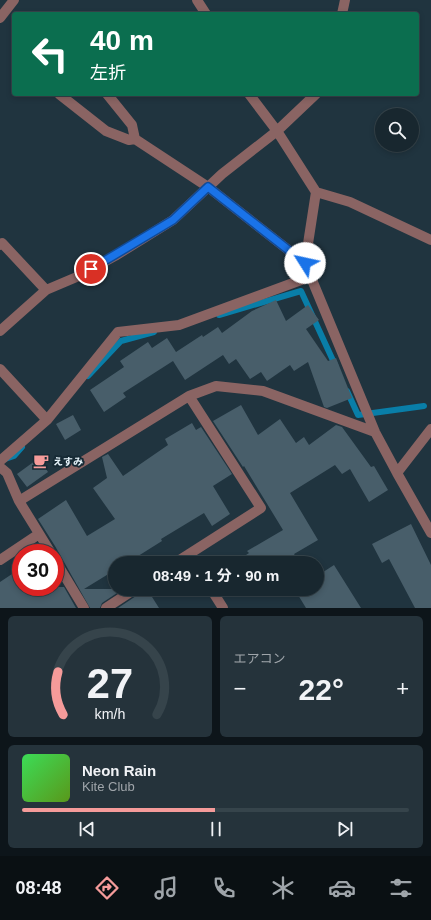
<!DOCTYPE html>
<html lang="ja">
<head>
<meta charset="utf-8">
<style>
	body { margin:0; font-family:Arial,"Noto Sans JP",sans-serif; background:#25333b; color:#f1f3f6; height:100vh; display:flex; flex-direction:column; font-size:15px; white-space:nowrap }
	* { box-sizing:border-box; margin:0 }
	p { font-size:13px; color:#9fa5aa }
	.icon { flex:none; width:22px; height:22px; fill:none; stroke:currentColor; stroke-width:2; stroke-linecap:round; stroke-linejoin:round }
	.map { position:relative; height:608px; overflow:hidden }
	.details { display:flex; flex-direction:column; gap:8px; padding:8px; background:#0d151a; flex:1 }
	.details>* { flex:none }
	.top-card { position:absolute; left:12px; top:12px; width:407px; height:84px; border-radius:4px; box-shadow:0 2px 6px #0003,0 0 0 1px #36444b; background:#0b6e4f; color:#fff; overflow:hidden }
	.fabs { position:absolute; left:375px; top:108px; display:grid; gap:8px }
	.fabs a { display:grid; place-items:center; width:44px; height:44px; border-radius:50%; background:#18272f; box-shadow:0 2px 6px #0003,0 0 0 1px #36444b; font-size:20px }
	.speed { position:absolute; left:12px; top:544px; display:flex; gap:8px; font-size:20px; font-weight:700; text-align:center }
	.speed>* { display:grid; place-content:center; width:52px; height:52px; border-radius:50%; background:#18272f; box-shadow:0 2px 6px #0003,0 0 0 1px #36444b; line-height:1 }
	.speed .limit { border:6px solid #d22; background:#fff; color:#111 }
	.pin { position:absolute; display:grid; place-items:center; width:34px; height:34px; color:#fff; margin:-17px; border:2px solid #fff; border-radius:50%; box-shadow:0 1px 4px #0007 }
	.me { position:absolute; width:44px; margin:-22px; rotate:305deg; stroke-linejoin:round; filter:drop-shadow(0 0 3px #0008) }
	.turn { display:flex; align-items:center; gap:14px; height:84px; padding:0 12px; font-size:18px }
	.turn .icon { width:52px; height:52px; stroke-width:2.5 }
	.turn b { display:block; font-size:28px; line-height:34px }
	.big { font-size:30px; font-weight:700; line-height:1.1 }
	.details .widget { flex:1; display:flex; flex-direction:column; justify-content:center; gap:6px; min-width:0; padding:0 14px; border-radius:6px; background:#25333b }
	.details .dial { align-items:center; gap:0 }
	.dial svg { height:104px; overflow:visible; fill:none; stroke:#36444b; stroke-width:7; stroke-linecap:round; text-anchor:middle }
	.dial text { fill:#f1f3f6; stroke:none }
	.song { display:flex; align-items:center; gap:12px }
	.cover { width:48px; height:48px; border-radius:6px; background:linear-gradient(135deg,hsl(130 70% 55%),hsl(90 70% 35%)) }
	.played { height:4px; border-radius:2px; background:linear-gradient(90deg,#f59b9a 50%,#36444b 50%) }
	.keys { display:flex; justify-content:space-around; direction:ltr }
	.heat { display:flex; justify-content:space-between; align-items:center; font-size:22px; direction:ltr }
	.details .tiles { flex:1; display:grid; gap:8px; grid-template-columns:1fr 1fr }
	.widget:last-child { grid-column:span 2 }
	.trip { position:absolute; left:108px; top:556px; width:216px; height:40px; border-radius:20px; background:#18272f; box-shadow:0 2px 6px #0003,0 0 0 1px #36444b; font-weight:700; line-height:40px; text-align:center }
	.tabs { display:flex; height:64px; justify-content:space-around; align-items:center; background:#0a1013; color:#9fa5aa }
	.tabs .icon { width:28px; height:28px }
	.tabs .active { color:#f59b9a }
	.tabs b { font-size:18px; color:#f1f3f6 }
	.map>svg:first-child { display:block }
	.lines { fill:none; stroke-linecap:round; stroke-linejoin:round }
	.stream { stroke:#097ea8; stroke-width:6 }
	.building { fill:#485e6a }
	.minor { stroke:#8a6463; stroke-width:10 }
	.route-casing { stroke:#114b97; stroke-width:10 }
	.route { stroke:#1a73e8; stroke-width:7 }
	.labels { text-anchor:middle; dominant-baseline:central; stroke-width:4; stroke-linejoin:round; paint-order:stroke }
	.poi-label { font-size:10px; font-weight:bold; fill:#e8f5fc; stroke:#162a35; text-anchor:start }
</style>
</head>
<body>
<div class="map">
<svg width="431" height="608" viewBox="0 0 431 608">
	<rect width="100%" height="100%" fill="#20343f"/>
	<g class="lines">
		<path class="stream" d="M219,315l82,-24 35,76
			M88,376l33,-35 33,-9
			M347,391l11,24 66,-9
			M5,459l9,-3 8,-9"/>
	</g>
	<path class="building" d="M276,300l10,21 22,-16 11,15 -13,9 22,32 8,-3 16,40 -25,10 -3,-1 -16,-45 -14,9 -4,-6 -23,16 -6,-9 -11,7 -14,-20 -7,5 -6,-9 -38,25 -12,-19 -50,32 3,4 -22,15 -14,-22 34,-23 -4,-6 28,-19 4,6 15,-10 9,14 26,-17 1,2 15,-10 4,6 30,-22z
		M241,405l17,30 22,-16 16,24 8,-6 5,8 27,-20 6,2 29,40 3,-1 14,24 -19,12 -19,-33 -8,5 -7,-9 -45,28 28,47 -24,14 6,9h-66l15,-10 -2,-2 36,-21 -39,-64 -1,1 -30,-46z
		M73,415l8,15 -16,10 -9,-16z
		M192,423l4,7 5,-3 31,47 -19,12 17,28 -18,12 -8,-13 -43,26 1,2 -35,22h-12v7l-31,19h39l-21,14 -2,5h-10l-35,-62 -17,-27 28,-19 21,36 28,-17 -22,-31 14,-10 -5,-21 6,-3 15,22 45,-31 -3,-6z
		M39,458l9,14 -21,15 -10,-13z
		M411,524l20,41v43h-16l-26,-49 -7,4 -10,-19z
		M334,565l27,43h-55l-11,-18 22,-1v-13z
		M21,568v19h43l12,21h-76v-26z
		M141,589h6l12,19h-41l21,-14z"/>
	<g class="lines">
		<path class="minor" d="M197,0l9,14
			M342,14l3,-14
			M0,18l14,-18
			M59,94l47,37 23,9 6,-1 73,48 97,76
			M107,94l25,31 3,14
			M249,94l28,37 39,61 -11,71 70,169 22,41
			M316,192l34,10 81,38
			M0,245l2,-2 44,47
			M0,331l46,-41 33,-14 36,-20 58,-36 49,-46 55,-43 39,-37
			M0,369l47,51
			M431,429l-34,44 34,60
			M0,461l47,-41 71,-88 61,-7 133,-49
			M0,467l7,6 12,28 170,-105 27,-10 47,5 112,41
			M19,501l32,52
			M189,554l6,9
			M0,560l39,-26
			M55,560l29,48
			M175,563l86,-55 -72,-112
			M211,589l12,19
			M106,608l29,-19"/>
	</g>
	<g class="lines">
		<defs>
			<path id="route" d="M91,269l82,-49 35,-33 97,76"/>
		</defs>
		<use href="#route" class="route-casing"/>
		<use href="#route" class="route"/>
	</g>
	<defs>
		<symbol id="cafe-bare" viewBox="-9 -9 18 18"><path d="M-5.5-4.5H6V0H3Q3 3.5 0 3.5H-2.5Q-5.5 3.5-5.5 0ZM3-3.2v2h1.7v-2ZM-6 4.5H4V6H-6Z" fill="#f59b9a" stroke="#162a35" stroke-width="2.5" paint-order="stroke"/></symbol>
	</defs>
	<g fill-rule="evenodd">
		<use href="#cafe-bare" x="30" y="450" width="22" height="22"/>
	</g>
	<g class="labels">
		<g class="poi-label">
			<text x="53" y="461">えすみ</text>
		</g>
	</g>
</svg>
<div class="fabs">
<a><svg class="icon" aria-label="search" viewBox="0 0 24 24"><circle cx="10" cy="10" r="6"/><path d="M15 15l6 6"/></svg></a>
</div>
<div class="speed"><div class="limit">30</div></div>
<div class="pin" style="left:91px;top:269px;background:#d93025"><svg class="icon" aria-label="arrive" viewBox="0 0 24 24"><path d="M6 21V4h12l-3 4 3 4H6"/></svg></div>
<svg class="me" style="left:305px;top:263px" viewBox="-20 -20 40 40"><circle r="19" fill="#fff"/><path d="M0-13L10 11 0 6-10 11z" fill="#1a73e8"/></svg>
<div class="trip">08:49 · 1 分 · 90 m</div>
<div class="top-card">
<div class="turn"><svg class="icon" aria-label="left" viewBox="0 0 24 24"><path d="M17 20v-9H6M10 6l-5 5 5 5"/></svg><div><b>40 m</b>左折</div></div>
</div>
</div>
<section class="details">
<div class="tiles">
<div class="widget dial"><svg viewBox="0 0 100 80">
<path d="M14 69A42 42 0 1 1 86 69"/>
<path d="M14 69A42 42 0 0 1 10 36" stroke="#f59b9a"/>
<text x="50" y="56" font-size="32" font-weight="700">27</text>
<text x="50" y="72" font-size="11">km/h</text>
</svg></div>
<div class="widget"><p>エアコン</p>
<div class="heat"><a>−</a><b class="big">22°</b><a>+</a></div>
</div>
<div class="widget">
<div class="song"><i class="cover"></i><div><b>Neon Rain</b><p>Kite Club</p></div></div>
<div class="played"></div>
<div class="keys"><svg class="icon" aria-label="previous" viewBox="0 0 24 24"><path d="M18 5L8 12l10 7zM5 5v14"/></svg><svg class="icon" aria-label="pause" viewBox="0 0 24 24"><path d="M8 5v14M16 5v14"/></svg><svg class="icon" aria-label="next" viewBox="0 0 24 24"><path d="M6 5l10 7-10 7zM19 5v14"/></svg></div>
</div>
</div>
</section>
<nav class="tabs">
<b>08:48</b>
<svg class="icon active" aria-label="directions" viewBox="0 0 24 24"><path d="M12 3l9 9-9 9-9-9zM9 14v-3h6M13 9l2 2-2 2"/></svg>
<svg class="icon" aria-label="music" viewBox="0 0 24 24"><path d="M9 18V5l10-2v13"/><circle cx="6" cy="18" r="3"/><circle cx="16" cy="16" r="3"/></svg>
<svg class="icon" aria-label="phone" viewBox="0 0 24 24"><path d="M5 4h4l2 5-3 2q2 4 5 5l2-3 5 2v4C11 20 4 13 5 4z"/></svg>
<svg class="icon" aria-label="climate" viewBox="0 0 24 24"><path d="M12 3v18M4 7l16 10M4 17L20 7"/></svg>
<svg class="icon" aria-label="car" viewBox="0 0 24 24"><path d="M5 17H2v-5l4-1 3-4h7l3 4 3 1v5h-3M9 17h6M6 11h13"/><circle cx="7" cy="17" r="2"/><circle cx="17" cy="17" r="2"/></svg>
<svg class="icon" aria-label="filters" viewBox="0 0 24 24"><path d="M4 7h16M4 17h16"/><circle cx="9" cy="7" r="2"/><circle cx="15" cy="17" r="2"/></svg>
</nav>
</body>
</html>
